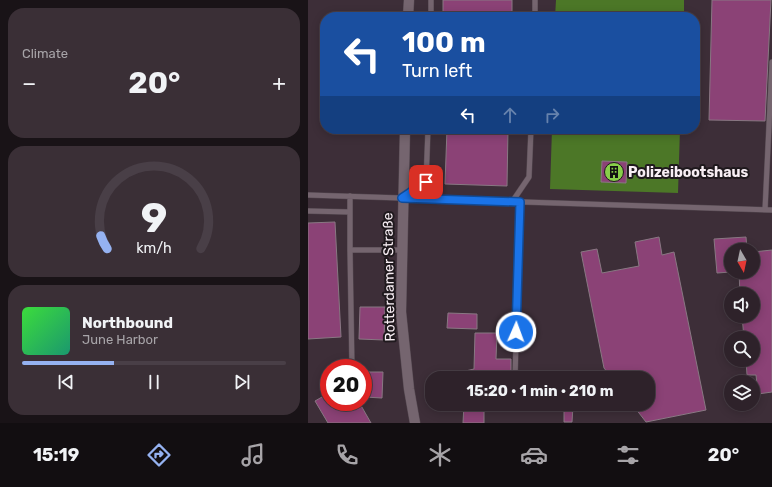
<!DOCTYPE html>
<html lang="en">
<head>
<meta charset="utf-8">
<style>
	body { margin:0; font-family:Rubik,sans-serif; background:#3a2f36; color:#f1f3f6; height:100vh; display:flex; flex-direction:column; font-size:15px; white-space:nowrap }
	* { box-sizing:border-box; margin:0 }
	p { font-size:13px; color:#a7a4a8 }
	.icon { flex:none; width:22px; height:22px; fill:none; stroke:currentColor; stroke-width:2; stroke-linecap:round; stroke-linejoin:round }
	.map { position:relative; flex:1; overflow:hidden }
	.sheet { display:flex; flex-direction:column; gap:8px; padding:8px; background:#191317; width:308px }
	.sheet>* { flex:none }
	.hud { position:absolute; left:12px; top:12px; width:380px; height:122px; border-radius:16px; box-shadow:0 2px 10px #0003,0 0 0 1px #493f47; background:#1a4fa0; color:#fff; overflow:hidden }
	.needle { width:26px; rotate:171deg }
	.controls { position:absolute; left:416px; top:243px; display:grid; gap:8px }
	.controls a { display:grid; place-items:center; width:36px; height:36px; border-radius:50%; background:#2e222a; box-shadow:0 2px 10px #0003,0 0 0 1px #493f47; font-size:20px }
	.speed { position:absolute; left:12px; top:359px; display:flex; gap:8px; font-size:20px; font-weight:700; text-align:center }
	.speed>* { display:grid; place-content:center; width:52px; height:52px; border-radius:50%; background:#2e222a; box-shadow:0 2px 10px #0003,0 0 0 1px #493f47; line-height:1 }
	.speed .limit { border:6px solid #d22; background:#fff; color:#111 }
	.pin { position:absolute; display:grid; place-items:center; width:34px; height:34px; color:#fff; margin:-17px; border-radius:8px; box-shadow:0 2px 6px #0006 }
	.me { position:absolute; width:44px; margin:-22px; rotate:2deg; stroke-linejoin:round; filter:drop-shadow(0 0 3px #0008) }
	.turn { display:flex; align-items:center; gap:14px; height:84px; padding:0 16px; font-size:18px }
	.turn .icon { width:52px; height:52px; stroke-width:2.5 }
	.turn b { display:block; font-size:28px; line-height:34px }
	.lanes { display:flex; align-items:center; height:38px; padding:0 16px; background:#0003; justify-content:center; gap:20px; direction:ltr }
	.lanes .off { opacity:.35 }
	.big { font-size:30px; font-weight:700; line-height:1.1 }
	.sheet .tile { flex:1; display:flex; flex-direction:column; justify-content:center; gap:6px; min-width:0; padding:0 14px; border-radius:16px; background:#3a2f36 }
	.sheet .dial { align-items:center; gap:0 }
	.dial svg { height:104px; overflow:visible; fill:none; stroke:#493f47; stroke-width:7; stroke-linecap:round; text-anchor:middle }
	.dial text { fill:#f1f3f6; stroke:none }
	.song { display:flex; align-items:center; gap:12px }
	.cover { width:48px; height:48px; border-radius:6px; background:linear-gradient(135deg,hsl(120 70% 55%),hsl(160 70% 35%)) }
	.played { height:4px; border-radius:2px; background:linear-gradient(90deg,#95b2f1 35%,#493f47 35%) }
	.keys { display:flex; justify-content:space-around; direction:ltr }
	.heat { display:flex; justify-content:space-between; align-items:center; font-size:22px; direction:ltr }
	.trip { position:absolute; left:117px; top:371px; width:230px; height:40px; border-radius:16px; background:#2e222a; box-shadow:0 2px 10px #0003,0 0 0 1px #493f47; font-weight:700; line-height:40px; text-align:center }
	.menu { display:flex; height:64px; justify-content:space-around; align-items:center; background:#120e11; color:#a7a4a8 }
	.menu .icon { width:28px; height:28px }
	.menu .selected { color:#95b2f1 }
	.menu b { font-size:18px; color:#f1f3f6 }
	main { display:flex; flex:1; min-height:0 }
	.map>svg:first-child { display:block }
	.water { fill:#4c7727 }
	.building { fill:#8b4276; stroke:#897883 }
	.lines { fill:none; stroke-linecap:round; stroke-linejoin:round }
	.lane-casing { stroke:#564a52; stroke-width:6 }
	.street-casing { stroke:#564a52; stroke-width:11 }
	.lane { stroke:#75656f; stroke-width:5 }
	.street { stroke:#75656f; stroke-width:10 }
	.route-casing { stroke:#114b97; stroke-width:10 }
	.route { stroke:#1a73e8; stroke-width:7 }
	.labels { text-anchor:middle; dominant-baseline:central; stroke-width:4; stroke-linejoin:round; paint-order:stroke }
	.poi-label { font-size:14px; font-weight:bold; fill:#f8eef4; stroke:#1f191d; text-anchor:start }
	.street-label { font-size:14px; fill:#f8eef4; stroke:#1f191d }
</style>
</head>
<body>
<main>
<section class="sheet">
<div class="tile"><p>Climate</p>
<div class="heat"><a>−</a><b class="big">20°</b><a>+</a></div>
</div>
<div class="tile dial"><svg viewBox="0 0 100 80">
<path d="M14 69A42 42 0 1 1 86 69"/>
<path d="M14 69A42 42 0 0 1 9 59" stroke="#95b2f1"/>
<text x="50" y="56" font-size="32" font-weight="700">9</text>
<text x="50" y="72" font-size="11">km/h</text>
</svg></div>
<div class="tile">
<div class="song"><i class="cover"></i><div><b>Northbound</b><p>June Harbor</p></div></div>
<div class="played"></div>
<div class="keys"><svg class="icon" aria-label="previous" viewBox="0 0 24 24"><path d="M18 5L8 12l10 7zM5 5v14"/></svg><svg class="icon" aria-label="pause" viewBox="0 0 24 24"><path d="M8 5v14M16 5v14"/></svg><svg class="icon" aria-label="next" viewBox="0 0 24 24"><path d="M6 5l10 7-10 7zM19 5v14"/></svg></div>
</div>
</section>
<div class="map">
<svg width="464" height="423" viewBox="0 0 464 423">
	<rect width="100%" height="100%" fill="#3d2e38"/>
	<path class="water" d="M248,0h128v17h-129z
		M244,129h128l-2,64 -128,-4z"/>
	<path class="building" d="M135,0h69v17h-69z
		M404,0h59l-6,121 -56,-1z
		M139,129h61l-1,57 -62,-2z
		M294,161l25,1 -1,21 -25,-1z
		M27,222l6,115 -33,2v-116z
		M351,237l3,18 12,-3 32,158 -60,12 -14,-18h16v-26h-36l-8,-10 -23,-116 16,-3 5,24 37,-7 -4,-24z
		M438,237l1,13h-16v22l-14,1 -3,-34z
		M464,250v142l-14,2 -2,-19h-9l-1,-15h7v-22h-9l-2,-22h11v-22h-13l-1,-22h14v-20z
		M52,307h25l-1,33 -25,-1z
		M140,313l29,1v15l-30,-1z
		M167,333h22l-1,26h15v19h-38l1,-2 -17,-3 17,-4z
		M57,372h18l-1,26 -18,-1z
		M21,393v9h30l12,21h-43l-13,-22z
		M156,404h20v19h-21z
		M256,406h9l-1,16h-8z"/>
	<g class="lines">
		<defs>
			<path id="lane" d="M123,17v-17
				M227,17v-17
				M0,195l464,15
				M42,196v54
				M95,198l23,-16 2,-53
				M204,202l17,-25 2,-48
				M457,210l7,-148
				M0,211l42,1
				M44,368l-2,-118h52
				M207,378l5,-176"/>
			<path id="street" d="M100,17l1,-17
				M97,129l-4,183 8,77 6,34"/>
		</defs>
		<use href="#lane" class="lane-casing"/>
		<use href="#street" class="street-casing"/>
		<use href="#lane" class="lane"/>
		<use href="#street" class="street"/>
	</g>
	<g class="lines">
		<defs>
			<path id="route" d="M118,182l-24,16 118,4 -4,130"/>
		</defs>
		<use href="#route" class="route-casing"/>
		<use href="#route" class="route"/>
	</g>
	<defs>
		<symbol id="building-disc" viewBox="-11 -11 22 22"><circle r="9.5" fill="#88cf4a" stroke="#1f191d"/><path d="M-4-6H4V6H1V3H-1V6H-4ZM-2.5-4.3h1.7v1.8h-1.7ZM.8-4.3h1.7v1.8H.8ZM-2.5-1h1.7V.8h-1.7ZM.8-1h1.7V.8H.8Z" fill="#111"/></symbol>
	</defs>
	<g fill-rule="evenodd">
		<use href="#building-disc" x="295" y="161" width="22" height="22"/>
	</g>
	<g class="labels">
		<g class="poi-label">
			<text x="320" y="172">Polizeibootshaus</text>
		</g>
		<g class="street-label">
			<text transform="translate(81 277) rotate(-91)">Rotterdamer Straße</text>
		</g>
	</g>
</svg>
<div class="controls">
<a><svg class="needle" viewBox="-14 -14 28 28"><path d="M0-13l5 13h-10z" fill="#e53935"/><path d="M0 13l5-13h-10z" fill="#a7a4a8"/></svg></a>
<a><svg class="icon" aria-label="sound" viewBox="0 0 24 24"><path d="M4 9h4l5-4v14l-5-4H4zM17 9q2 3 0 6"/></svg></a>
<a><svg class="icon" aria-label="search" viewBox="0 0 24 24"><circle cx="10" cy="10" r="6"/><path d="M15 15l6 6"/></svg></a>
<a><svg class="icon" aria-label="layers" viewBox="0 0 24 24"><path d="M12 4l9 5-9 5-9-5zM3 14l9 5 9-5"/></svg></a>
</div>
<div class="speed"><div class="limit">20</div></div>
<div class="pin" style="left:118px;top:182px;background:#d93025"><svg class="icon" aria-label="arrive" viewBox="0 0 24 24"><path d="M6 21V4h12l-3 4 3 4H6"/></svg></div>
<svg class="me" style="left:208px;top:332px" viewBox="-20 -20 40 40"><circle r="17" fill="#1a73e8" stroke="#fff" stroke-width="3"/><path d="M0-11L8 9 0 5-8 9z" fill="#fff"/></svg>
<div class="trip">15:20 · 1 min · 210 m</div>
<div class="hud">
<div class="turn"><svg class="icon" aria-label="left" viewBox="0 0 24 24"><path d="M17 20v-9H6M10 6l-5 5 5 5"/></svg><div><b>100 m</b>Turn left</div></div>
<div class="lanes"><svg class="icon" aria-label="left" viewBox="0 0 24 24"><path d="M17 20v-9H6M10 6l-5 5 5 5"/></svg><svg class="icon off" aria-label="ahead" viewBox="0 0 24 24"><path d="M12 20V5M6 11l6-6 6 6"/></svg><svg class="icon off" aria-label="right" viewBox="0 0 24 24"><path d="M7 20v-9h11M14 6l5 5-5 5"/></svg></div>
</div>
</div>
</main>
<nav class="menu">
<b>15:19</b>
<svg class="icon selected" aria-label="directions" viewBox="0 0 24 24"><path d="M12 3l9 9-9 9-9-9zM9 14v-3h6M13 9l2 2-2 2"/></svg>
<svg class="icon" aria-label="music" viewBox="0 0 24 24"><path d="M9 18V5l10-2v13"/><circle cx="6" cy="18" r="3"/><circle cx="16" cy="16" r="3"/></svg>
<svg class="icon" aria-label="phone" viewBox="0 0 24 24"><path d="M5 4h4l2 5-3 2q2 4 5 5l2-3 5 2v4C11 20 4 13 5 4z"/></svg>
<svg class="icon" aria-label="climate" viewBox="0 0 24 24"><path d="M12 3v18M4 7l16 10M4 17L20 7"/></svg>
<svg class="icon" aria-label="car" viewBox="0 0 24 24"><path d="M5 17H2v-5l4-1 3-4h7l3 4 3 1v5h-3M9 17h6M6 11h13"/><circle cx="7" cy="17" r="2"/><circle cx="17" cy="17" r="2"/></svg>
<svg class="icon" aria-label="filters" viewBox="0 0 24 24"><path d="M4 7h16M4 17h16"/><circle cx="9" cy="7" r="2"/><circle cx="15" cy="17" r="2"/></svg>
<b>20°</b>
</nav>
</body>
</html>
